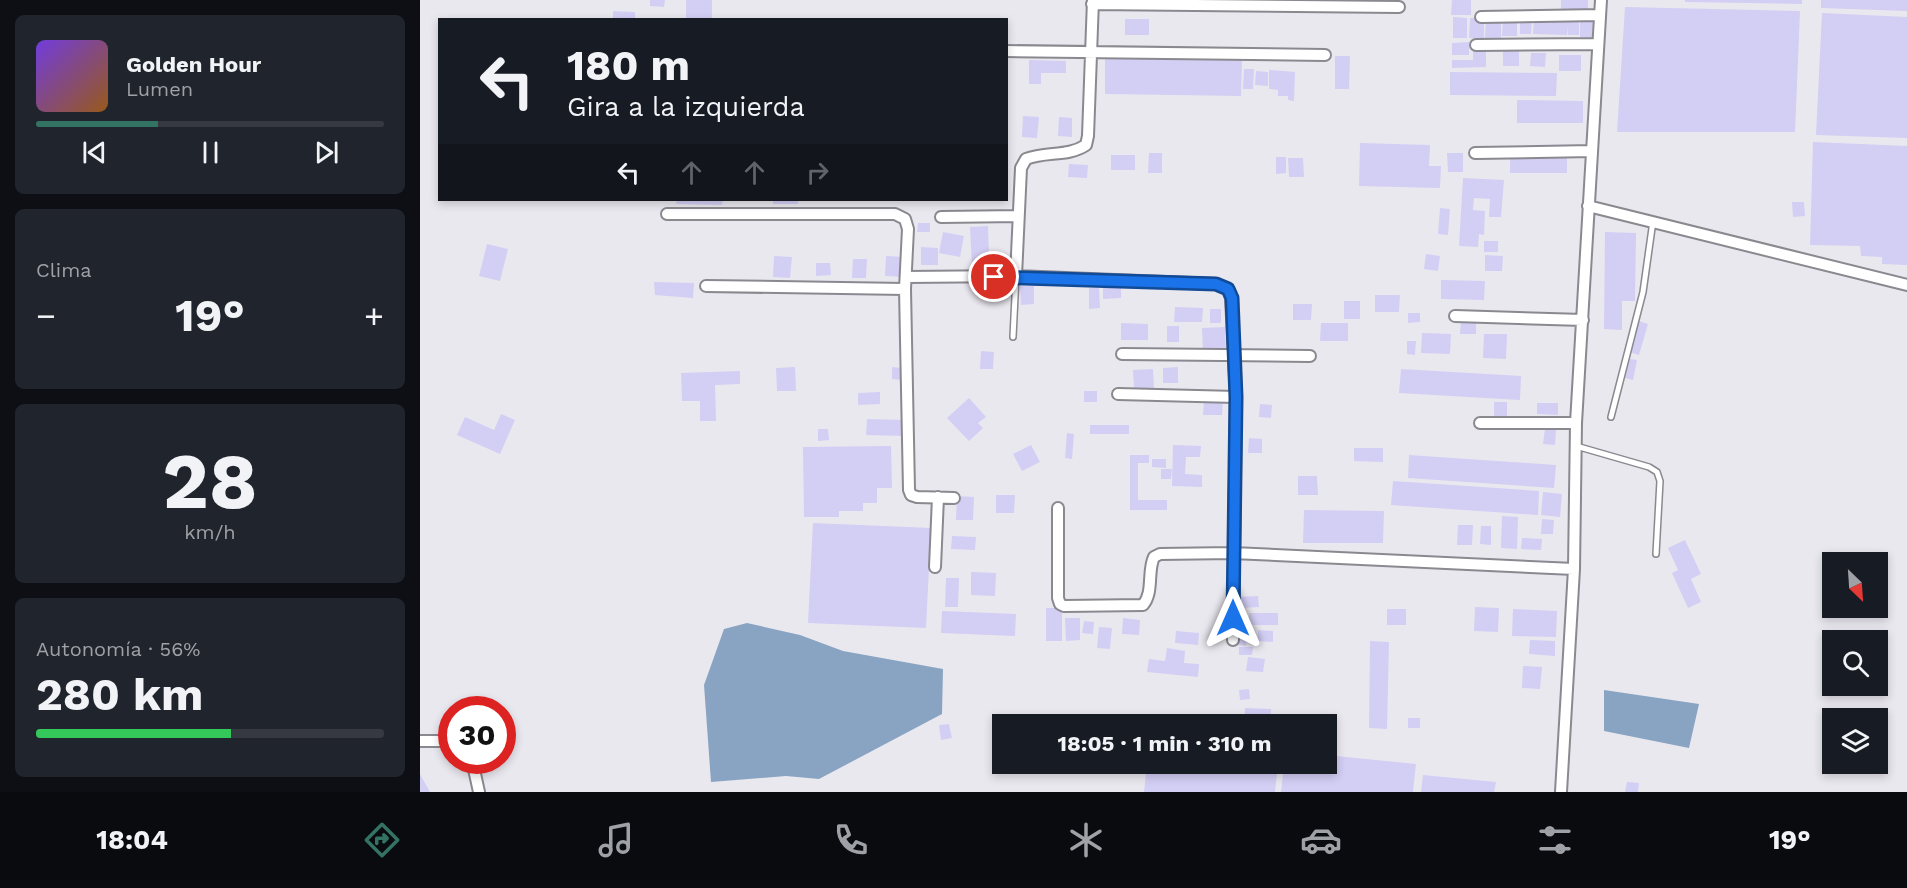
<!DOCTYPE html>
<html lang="es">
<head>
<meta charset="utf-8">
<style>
	body { margin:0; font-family:"Work Sans",sans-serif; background:#20242c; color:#f1f3f6; height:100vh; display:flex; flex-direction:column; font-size:22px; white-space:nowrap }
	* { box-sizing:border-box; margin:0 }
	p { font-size:20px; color:#9ea1a6 }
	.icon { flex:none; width:33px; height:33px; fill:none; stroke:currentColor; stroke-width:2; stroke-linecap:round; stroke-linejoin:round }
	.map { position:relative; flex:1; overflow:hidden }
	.panel { display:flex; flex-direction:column; gap:15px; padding:15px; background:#0d0f14; width:420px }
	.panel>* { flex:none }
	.top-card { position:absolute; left:18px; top:18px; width:570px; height:183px; border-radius:0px; box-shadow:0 3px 9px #0003; background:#171b24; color:#f1f3f6; overflow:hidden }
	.needle { width:39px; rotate:155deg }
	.buttons { position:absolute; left:1402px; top:552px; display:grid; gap:12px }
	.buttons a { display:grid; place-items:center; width:66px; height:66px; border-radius:0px; background:#171b24; box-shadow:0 3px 9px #0003; font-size:30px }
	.speed { position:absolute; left:18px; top:696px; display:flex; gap:12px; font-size:30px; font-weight:700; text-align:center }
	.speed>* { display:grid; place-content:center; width:78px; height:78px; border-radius:50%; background:#171b24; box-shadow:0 3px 9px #0003; line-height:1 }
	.speed .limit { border:9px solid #d22; background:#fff; color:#111 }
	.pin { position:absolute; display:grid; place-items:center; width:51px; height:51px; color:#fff; margin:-26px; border:3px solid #fff; border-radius:50%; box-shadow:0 2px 6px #0007 }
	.me { position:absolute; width:66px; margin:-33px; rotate:0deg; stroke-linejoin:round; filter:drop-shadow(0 0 4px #0008) }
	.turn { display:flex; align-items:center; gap:21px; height:126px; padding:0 30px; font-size:27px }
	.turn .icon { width:78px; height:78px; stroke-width:2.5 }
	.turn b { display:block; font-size:42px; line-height:51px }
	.lanes { display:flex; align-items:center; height:57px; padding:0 30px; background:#0003; justify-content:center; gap:30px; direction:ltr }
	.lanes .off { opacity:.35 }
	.big { font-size:45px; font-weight:700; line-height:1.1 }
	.panel .card { flex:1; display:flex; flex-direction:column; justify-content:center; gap:9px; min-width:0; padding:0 21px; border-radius:9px; background:#20242c }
	.panel .dial { align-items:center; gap:0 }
	.dial b { font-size:78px; line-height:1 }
	.song { display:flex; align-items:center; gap:18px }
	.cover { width:72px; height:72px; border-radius:9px; background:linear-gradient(135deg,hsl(260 70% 55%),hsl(30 70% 35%)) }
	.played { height:6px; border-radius:3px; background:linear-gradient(90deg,#327363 35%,#363941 35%) }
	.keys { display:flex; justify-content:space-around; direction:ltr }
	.heat { display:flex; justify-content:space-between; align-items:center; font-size:33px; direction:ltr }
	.charge { height:9px; border-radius:4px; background:linear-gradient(90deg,#34c759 56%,#363941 0) }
	.trip { position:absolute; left:572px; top:714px; width:345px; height:60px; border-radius:0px; background:#171b24; box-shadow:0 3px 9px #0003; font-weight:700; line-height:60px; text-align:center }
	.menu { display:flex; height:96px; justify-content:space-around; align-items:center; background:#090b0e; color:#9ea1a6 }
	.menu .icon { width:42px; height:42px }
	.menu .selected { color:#327363 }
	.menu b { font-size:27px; color:#f1f3f6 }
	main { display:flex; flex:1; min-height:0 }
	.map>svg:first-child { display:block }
	.water { fill:#89a4c2 }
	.building { fill:#d3cef4 }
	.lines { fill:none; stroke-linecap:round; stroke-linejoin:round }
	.lane-casing { stroke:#8a898f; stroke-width:8 }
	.street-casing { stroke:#8a898f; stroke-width:14 }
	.lane { stroke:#fff; stroke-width:5 }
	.street { stroke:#fff; stroke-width:10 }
	.route-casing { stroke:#114b97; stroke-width:15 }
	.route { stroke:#1a73e8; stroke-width:10 }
</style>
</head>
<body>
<main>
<section class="panel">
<div class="card">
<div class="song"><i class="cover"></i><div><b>Golden Hour</b><p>Lumen</p></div></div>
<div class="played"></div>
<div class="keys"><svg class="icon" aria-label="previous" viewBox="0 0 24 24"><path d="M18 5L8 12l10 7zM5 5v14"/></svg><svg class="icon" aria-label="pause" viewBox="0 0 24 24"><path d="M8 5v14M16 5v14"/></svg><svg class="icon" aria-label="next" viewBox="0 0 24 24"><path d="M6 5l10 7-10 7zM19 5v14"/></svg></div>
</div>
<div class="card"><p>Clima</p>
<div class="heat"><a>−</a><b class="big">19°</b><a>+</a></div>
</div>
<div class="card dial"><b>28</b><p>km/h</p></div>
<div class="card"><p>Autonomía · 56%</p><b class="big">280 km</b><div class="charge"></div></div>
</section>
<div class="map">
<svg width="1487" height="792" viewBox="0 0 1487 792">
	<rect width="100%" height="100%" fill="#eae8ef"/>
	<path class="water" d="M327,623l53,12 43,16 100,18 -1,45 -123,65 -33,-3 -75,6 -7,-97 20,-56z
		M1184,690l95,14 -10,44 -85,-17z"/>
	<path class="building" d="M230,0h15l-1,7 -14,-1z
		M266,0h26v19h-26z
		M1032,0h19v15h-20z
		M1141,0h27v11l-27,-1z
		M1265,0h117v4l-117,-2z
		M1401,0h86v11l-86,-3z
		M1205,7l175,4 -5,121h-178z
		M193,11l22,1v8h-22z
		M1402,13l85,4v121l-91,-3z
		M1033,17l14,1v20h-14z
		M1100,17l12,1 -1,16h-11z
		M1050,18h14v21l-15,-1z
		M1066,18h15v20h-16z
		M1083,18l14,1v17h-15z
		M1114,18l45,1v16h-11v-8l-1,8 -34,-1z
		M705,19h24v16h-24z
		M1160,19h13l-1,19 -12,-1z
		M1049,42v13h-17v-12z
		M1083,50h16v16h-16z
		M1053,51h13v16l-34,1v-8h21z
		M1111,53h15l-1,14 -15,-1z
		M1139,55h22v16h-22z
		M915,56h15l-1,33h-14z
		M685,57l137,2 -1,37 -136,-2z
		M609,60l37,1v12h-25v11h-12z
		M824,69h10l-1,20h-10z
		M849,70l26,2 -1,29 -6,-1v-4h-10v-6l-9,-1z
		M836,71l12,1v14l-13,-1z
		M1030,72l107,1 -1,23 -106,-1z
		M1097,100l66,1v22h-66z
		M603,116l16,1 -2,21 -15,-1z
		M639,117l13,1v19l-14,-1z
		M1393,142l94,4v119l-25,-1v-7l-21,-1 -1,-10 -50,-1z
		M940,143l70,2 -1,21h12l-1,22 -81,-2z
		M729,153h13v20h-14z
		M1027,153h16v19h-15z
		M691,155h24v15h-24z
		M1090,156l57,1v16h-57z
		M856,157h10v16l-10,1z
		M868,158h15l1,19h-15z
		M649,164l19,1 -1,13 -19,-1z
		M1043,178l41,2 -3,37h-12l1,-18 -16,-1 -1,12 12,1 -1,24 -5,-1 -1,13 -19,-1z
		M257,200h46l-1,5 -46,-1z
		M353,200h25v4h-25z
		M1372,202h12l1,14 -12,1z
		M1020,208l10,1 -2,26 -10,-1z
		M498,223h12v9h-13z
		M568,226l1,28 14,-1 1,12 -32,2 -2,-40z
		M523,232l21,4 -4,21 -21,-4z
		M1185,232l31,1 -1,68h-13v29l-18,-1z
		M1064,241h14v11h-14z
		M67,244l21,5 -8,32 -21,-5z
		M501,247l17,1v17h-17z
		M1006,254l14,2 -2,15 -14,-2z
		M1065,255l18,1 -1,15h-17z
		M354,256l18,1 -2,21 -17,-1z
		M466,256l20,1 -1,20 -20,-1z
		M433,259h14l-1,19h-14z
		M396,263h14l1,12 -15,1z
		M1021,280l44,1 -1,19 -43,-1z
		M234,282l40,1 -1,15 -38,-3z
		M600,286h14v18l-13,1z
		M701,286v12l-18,1v-12z
		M669,288h10l1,20 -11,1z
		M955,295h25l-1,17h-24z
		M924,301h16v18h-16z
		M873,304h19l-1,16h-18z
		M755,307l28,1 -1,14h-28z
		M790,309h11v14h-11z
		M988,313h12v9l-12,1z
		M1041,320h15v14h-16z
		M1219,321l9,3 -9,31 -9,-3z
		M701,323l27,1v16h-27z
		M901,323h27v18h-28z
		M747,326h12v16h-12z
		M805,327l1,23 -23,1 -1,-23z
		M1002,333l29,1 -1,20 -29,-1z
		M1064,334h23l-1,25 -23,-1z
		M987,341h9l-1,14 -8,-1z
		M561,351l13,1 -1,17h-13z
		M1210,359l7,1 -4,20 -8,-2z
		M375,367l1,24h-19l-1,-23z
		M472,367l10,1v12l-10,-1z
		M758,367v16h-15v-15z
		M733,369l1,20h-20l-1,-19z
		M981,369l120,7 -1,24 -121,-7z
		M320,371v13l-25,1 1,36h-16v-20h-18l-1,-28z
		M664,391h13v11h-13z
		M460,392v12l-22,1v-12z
		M549,398l17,19 -8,6 5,5 -14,13 -22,-23z
		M784,400h19l-1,15h-19z
		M1074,402h13v14h-13z
		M1117,403h21v12l-21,-1z
		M840,404l12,1 -1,13 -12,-1z
		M81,414l14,6 -15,34 -43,-19 8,-18 29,13z
		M447,419l37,1v16l-38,-1z
		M670,425h39v9h-39z
		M398,429h10l1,11 -11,1z
		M1125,429h11l-1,16 -12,-1z
		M647,433l7,1 -2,25 -7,-1z
		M829,438l13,1v14h-14z
		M611,445l9,17 -18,9 -9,-17z
		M753,445l28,1 -1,11h-14l-1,17 17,1v12l-30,-1z
		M471,446l1,42h-15v15h-14v8h-24v6h-35l-1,-70z
		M934,448h29v14l-29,-1z
		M710,455h19v8h-11v37h29v10h-37z
		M989,455l147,10 -2,23 -146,-10z
		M732,459h14v9l-14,-1z
		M741,469h11l-1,10h-10z
		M878,476h19l1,19h-20z
		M973,481l146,10 -1,24 -147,-10z
		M1123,492l19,2 -2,23 -19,-2z
		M576,495h19l-1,18h-18z
		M537,496l17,1 -1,23h-17z
		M884,510l80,1 -1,32h-80z
		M1082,516l16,1 -1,32 -16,-1z
		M1122,519l12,1 -1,14h-12z
		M393,523l118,5 -5,100 -118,-5z
		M1038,525h15l-1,20h-15z
		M1061,526h10v19l-11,-1z
		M532,536l24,1 -1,13 -24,-1z
		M1102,538l20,1 -1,11 -20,-1z
		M1265,540l16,34 -10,5 10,23 -13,6 -16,-35 6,-3 -10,-22z
		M551,572l25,1 -1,23 -24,-1z
		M526,578h13l-1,29h-13z
		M838,596l1,11 -19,1 -1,-11z
		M1055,607l24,1 -1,24 -24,-1z
		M626,608h16v33h-16z
		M967,609h19v16h-19z
		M1093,609l44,2 -1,26 -44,-1z
		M522,611l74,3 -1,22 -74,-3z
		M829,613h29v12h-29z
		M645,618h15v22l-14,1z
		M703,618l17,2 -1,15 -17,-1z
		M664,621l10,1 -1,12 -11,-1z
		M679,627l13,1 -2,21 -13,-1z
		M820,628h8l-2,18 -8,-1z
		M838,630l15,1v11l-15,-1z
		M756,631l23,2 -1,12 -23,-2z
		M1110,640l25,1v15l-26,-2z
		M950,641l19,1 -2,87 -18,-1z
		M819,647h14l-1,8h-13z
		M747,648l18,3 -1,12 15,1 -1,13 -51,-5 2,-13 16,2z
		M828,657l17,2 -2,13 -17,-1z
		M1103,666l19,1 -2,22 -18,-1z
		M829,689l1,10 -10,1 -1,-10z
		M825,708l26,1 -1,15h-26z
		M988,718h12v10h-12z
		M529,724l3,14 -11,2 -2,-15z
		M906,755l90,9 -3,28h-132l3,-28h42z
		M727,764h131l-3,28h-131z
		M0,774l10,18h-10z
		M1003,775l73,7 -2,10h-73z
		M1207,782l12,1 -1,9h-13z"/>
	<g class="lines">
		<defs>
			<path id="lane" d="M593,337l3,-61
				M1191,417l32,-125 10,-71
				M1156,446l73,21 8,5 3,9 -4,73"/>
			<path id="street" d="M672,4l307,3
				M1061,17l119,-2
				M1056,45l122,-1
				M586,51l319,4
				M1055,153l117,-2
				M1168,206l319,79
				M247,214h228l10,5 3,10 -3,60 4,201 2,5 6,2 37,1
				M521,217l77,-1
				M596,276l5,-108 5,-9c20,-8 42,-2 60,-14l2,-9 5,-136
				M486,277l110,-1 200,8 12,5 3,9 5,99 -3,243
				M286,286l199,3
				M1035,316l128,4
				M702,354l188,2
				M698,394l118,3
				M1060,423h96
				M638,508v90l2,6 4,2 79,-1c11,-13 4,-34 11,-48l6,-3 73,-1 341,16
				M515,567l3,-70
				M0,741h32
				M52,760l7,32
				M1141,792l13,-223 2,-146 25,-423"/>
		</defs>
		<use href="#lane" class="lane-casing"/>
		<use href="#street" class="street-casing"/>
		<use href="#lane" class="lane"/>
		<use href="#street" class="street"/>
	</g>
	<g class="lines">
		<defs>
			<path id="route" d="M574,277l222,7 12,5 4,9 4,99 -3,221"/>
		</defs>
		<use href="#route" class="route-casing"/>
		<use href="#route" class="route"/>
	</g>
</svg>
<div class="buttons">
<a><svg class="needle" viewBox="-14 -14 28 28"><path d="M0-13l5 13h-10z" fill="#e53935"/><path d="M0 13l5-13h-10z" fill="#9ea1a6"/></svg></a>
<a><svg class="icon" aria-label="search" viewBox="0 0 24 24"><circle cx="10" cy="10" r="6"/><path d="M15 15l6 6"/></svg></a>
<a><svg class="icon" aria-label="layers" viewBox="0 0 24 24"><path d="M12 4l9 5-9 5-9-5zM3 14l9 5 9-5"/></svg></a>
</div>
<div class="speed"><div class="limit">30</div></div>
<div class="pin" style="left:574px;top:277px;background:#d93025"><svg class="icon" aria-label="arrive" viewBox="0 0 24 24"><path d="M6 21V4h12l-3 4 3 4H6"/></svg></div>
<svg class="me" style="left:813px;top:618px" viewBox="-20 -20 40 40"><path d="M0-17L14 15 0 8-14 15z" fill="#1a73e8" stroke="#fff" stroke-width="4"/></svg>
<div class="trip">18:05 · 1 min · 310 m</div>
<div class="top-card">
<div class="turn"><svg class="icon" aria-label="left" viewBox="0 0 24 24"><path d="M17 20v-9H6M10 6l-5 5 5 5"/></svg><div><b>180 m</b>Gira a la izquierda</div></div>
<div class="lanes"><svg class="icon" aria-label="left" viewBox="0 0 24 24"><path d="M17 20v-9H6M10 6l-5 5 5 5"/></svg><svg class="icon off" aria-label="ahead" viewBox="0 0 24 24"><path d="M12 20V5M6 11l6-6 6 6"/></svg><svg class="icon off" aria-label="ahead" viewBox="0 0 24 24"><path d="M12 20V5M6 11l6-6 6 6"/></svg><svg class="icon off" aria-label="right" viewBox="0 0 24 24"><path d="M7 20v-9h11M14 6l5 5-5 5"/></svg></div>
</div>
</div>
</main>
<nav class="menu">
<b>18:04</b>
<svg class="icon selected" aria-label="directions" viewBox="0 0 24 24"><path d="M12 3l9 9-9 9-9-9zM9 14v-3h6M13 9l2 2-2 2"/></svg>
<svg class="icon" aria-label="music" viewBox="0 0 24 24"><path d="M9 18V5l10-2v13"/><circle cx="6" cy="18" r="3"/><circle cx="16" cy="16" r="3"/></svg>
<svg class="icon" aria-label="phone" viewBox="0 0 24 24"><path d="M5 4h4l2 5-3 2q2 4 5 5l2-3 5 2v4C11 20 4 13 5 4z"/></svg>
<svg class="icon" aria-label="climate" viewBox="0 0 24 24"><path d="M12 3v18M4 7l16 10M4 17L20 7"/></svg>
<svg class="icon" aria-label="car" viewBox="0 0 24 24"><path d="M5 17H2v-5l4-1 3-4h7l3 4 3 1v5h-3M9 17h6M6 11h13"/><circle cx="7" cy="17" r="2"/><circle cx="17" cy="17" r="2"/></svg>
<svg class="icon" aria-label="filters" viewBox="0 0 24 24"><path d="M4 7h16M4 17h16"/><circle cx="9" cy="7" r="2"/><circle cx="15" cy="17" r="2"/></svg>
<b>19°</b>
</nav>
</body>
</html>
